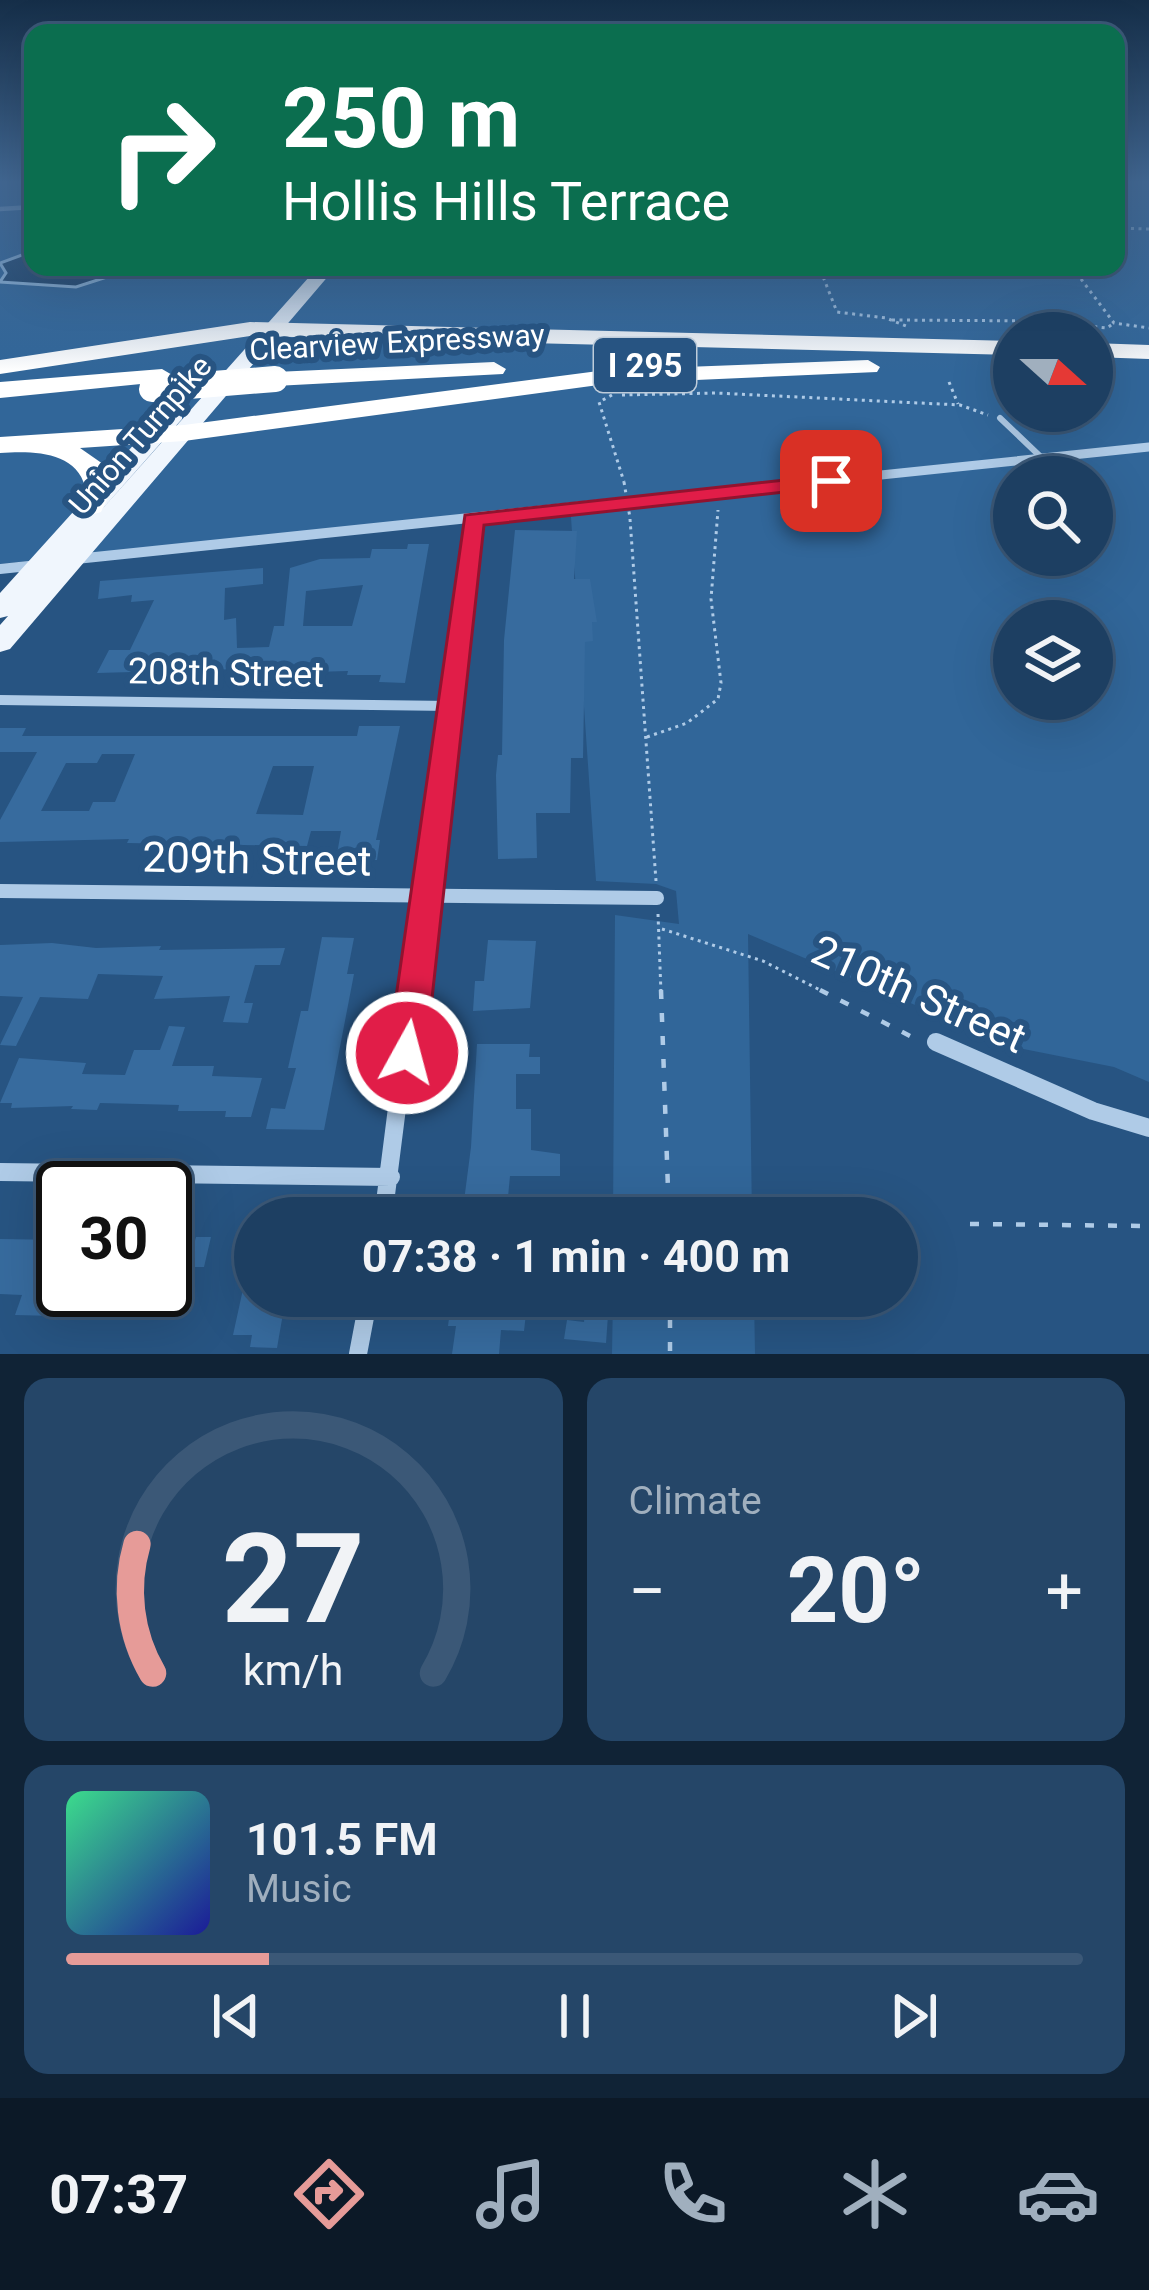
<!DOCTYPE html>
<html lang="en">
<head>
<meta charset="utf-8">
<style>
	body { margin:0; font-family:Roboto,sans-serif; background:#254668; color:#f1f3f6; height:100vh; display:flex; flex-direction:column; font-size:45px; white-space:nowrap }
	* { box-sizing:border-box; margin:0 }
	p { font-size:39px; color:#a0afbe }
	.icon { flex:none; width:66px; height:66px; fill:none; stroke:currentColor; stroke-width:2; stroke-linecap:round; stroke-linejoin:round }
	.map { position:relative; height:1354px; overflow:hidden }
	.drawer { display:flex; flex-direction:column; gap:24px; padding:24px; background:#102336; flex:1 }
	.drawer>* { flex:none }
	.guide { position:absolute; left:24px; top:24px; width:1101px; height:252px; border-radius:24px; box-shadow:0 12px 48px #0002,0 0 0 3px #3b5877; background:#0b6e4f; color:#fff; overflow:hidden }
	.needle { width:78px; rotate:111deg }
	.tools { position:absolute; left:993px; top:312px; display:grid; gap:24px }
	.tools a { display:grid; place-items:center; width:120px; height:120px; border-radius:50%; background:#1d3f62; box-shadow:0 12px 48px #0002,0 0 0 3px #3b5877; font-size:60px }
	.speed { position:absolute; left:36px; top:1161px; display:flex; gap:24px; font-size:60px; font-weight:700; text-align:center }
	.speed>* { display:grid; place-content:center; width:156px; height:156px; border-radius:50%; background:#1d3f62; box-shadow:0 12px 48px #0002,0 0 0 3px #3b5877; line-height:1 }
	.speed .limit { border:6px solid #111; border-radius:18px; background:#fff; color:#111 }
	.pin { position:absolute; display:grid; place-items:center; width:102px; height:102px; color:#fff; margin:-51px; border-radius:24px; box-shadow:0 6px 18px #0006 }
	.me { position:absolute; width:132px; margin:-66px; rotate:7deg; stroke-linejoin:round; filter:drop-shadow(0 0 9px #0008) }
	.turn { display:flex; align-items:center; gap:42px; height:252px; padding:0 60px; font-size:54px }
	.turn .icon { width:156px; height:156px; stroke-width:2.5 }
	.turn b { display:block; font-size:84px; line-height:102px }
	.big { font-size:90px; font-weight:700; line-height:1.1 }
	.drawer .tile { flex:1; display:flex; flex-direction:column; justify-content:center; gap:18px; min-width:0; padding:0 42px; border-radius:24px; background:#254668 }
	.drawer .dial { align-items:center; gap:0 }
	.dial svg { height:312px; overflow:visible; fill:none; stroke:#3b5877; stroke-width:7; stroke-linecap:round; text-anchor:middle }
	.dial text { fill:#f1f3f6; stroke:none }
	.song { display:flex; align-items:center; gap:36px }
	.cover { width:144px; height:144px; border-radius:18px; background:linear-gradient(135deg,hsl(150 70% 55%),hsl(240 70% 35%)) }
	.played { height:12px; border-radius:6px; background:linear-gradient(90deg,#e69b98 20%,#3b5877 20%) }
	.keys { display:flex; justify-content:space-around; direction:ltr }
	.heat { display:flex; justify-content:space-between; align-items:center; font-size:66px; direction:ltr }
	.drawer .tiles { flex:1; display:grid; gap:24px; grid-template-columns:1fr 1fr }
	.tile:last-child { grid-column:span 2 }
	.trip { position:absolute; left:234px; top:1197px; width:684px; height:120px; border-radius:60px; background:#1d3f62; box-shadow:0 12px 48px #0002,0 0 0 3px #3b5877; font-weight:700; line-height:120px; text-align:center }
	.menu { display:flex; height:192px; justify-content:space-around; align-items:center; background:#0c1927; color:#a0afbe }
	.menu .icon { width:84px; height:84px }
	.menu .active { color:#e69b98 }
	.menu b { font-size:54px; color:#f1f3f6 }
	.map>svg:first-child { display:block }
	.green { fill:#316699; fill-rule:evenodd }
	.water { fill:#1b3e62; stroke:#a3c7e7; stroke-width:3 }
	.building { fill:#376b9e; fill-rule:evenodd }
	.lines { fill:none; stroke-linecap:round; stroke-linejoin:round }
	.path-far1 { stroke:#afcbe7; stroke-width:3; stroke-dasharray:3 4.5; stroke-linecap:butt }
	.path { stroke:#afcbe7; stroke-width:4.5; stroke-dasharray:9 14; stroke-linecap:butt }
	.service-far1 { stroke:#afcbe7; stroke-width:4.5 }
	.service { stroke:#afcbe7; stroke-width:6 }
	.minor-far3 { stroke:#afcbe7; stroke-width:9 }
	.minor-far2 { stroke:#afcbe7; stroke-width:10 }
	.minor-far1 { stroke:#afcbe7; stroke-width:14 }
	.minor { stroke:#afcbe7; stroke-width:18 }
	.primary { fill:#f0f6fd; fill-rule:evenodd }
	.motorway { fill:#fff; fill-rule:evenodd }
	.path-bridge { stroke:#afcbe7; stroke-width:3; stroke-dasharray:3 4.5; stroke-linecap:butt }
	.motorway-bridge { stroke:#fff; stroke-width:26 }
	.route { fill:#e11d48; stroke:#92132f; stroke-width:3 }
	.labels { text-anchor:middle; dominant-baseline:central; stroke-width:12; stroke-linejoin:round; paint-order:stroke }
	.far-street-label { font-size:30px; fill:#fff; stroke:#275482 }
	.shield { fill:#275482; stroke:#beccda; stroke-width:3 }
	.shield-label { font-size:33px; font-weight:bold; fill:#fff }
	.street-label { font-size:36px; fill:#fff; stroke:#275482 }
	.near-street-label { font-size:42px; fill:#fff; stroke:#275482 }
</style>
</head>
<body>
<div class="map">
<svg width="1149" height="1354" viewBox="0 0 1149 1354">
	<rect width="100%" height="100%" fill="#275482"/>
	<path class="green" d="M0,183h33v84h1083v-84h33v899l-35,-15 -100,-20 -266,-113 4,284h-139l2,-303 64,9 -3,-33 -20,-7 -60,-3 -26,-378 -570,61zM1014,333h78v78h-78zM1014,477h78v78h-78zM1014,621h78v78h-78z
		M613,1296h141l1,58h-143z"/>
	<path class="water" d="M33,251v16h105l-62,20 -76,-5 6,-9 -6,-10z"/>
	<path class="building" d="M515,530l62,1 -3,48h16l7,43h-5l1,19 -8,1 -2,116h-12l-1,55h-34l1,45 -39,1 -2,-84 2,-20h4l2,-115z
		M408,544h21l-24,139 -26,-1 2,-7h-34l1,-4 -71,2 1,-5 -181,5 12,-23h21l24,-50 -23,2 1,-7 -34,4 2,-18 163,-13v16l-38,4 -1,32 12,-2 1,30 32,-1 5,-21h10l6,-58 30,-9 50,-1 2,-9h35zM363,585l-11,41h-49l3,-35z
		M359,726h41l-24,114h4l-3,20h-41l5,-29h-30l-4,15 -180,-3 2,-4 -129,3v-22l37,-68h-37v-24h26l-4,8h335zM102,754h33l-20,48h-22l-4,9h-48l25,-48h31zM273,766h41l-11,49 -47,-1z
		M322,937l32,1 -7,36h7l-30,156 -58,-1 5,-21 14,1 11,-41h-8l13,-57h7z
		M488,940l48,1 -6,67 -57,3 2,-30h9z
		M52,943l44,5 65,-2 -2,4 126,-2 -5,17h-25l-11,38h9l-5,20 -25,-1 7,-26 -76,3 9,-23 -65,-2 -10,25 -48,-2 -24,49 -16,-1 23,-48 -23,-1v-51z
		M169,1026l16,1 -13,39h42l-2,10 50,2 -11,39h-26l1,-6h-48l1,-6 -79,-2 -3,7 -26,-1 2,-3 -62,2 1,-5h-12l19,-45 67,5 -4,11 43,1 9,-25h26z
		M477,1044h53l-1,13h11v17h-24v35h15v41l29,4v22h-50l-3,31 -16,-1 -2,12h-32l2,-17h5l7,-54z
		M248,1225l7,1v76h30l-8,46 -27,-1 2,-12h-19l12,-55 -9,-1z
		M196,1237h15l-7,30h-12l-8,32 -19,-1v-36l24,1z
		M0,1239l63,1v52l-8,24 -40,-1 7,-20 -22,-1z
		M452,1296h76l-4,35 -23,-1 -2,24h-47l4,-28h-8z
		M586,1298l23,3 -3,42 -42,-4 3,-19 17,2z"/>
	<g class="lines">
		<path class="path-far1" d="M1116,228l33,1
			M813,267l9,7 15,38 49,6 20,8
			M1072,267l42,56 35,5
			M892,320l150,1 65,7 7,-5
			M949,382l9,22
			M612,395l-13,7 25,80
			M622,395l94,-2 244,12 28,10
			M630,519l26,362
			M647,737l40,-14 31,-24 3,-16 -10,-84 7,-89
			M658,914l3,79
			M662,929l101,32 63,32"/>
		<path class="path" d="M661,990l8,228
			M820,990l96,49
			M970,1224l179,2
			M670,1296v58"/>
		<path class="service-far1" d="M0,209l33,-2"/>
		<path class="service" d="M1000,418l43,41"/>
		<path class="minor-far3" d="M737,490l412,-43"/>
		<path class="minor-far2" d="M76,559l690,-72
			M0,569l38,-4
			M0,700l451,6
			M448,710l25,-190"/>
		<path class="minor-far1" d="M0,891l657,7
			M412,993l37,-286"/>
		<path class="minor" d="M936,1042l157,69 56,17
			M0,1172l391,5
			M383,1218l29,-228
			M358,1354l11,-58"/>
		<path class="primary" d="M318,267h18l-326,382 -10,3v-27l8,-9 -8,2v-25l166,-184h16v10l-85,96z"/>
		<path class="motorway" d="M250,322l764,19v14l-764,-19 -250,38v-14z
			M1092,343l57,2v14l-57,-2z
			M868,360l12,7 -3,5 -271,12 -422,57 -104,7 23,16 10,23 -12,25 -10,3 -15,-9 9,-19c-9,-37 -55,-36 -85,-34v-16l184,-12 422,-55z
			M494,362l12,7 -3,5 -228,12 -12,-7 12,-7z
			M162,369l12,7 -3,5 -171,17v-16z"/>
		<path class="path-bridge" d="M624,482l6,36"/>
		<path class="motorway-bridge" d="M152,389l123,-10"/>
	</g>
	<linearGradient id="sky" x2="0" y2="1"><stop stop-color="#152e48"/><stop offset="0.49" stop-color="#416792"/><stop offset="1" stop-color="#416792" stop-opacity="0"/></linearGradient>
	<rect width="1149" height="372" fill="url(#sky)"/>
	<path class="route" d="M831,475l8,2v9l-355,39 -58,528 -6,11 -13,5 -13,-5 -6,-11 77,-538z"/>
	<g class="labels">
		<g class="far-street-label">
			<text transform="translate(397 342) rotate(-3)">Clearview Expressway</text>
			<text transform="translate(140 435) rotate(-49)">Union Turnpike</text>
		</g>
		<rect class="shield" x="594" y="338" width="102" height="54" rx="9"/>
		<g class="shield-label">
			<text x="645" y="365">I 295</text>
		</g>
		<g class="street-label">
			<text transform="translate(226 673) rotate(1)">208th Street</text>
		</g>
		<g class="near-street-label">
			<text transform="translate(257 859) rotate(1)">209th Street</text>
			<text transform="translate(919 994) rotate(24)">210th Street</text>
		</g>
	</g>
</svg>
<div class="tools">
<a><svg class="needle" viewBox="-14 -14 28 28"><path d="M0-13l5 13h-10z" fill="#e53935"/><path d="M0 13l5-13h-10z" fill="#a0afbe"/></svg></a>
<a><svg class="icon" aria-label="search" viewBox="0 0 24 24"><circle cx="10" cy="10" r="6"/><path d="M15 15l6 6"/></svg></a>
<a><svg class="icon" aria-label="layers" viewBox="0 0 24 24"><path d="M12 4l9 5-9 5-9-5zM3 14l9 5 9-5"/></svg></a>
</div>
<div class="speed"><div class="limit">30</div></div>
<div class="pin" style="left:831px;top:481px;background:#d93025"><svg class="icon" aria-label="arrive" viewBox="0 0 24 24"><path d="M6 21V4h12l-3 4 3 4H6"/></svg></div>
<svg class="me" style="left:407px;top:1053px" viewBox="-20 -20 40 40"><circle r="17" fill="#e11d48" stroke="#fff" stroke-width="3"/><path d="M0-11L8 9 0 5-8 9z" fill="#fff"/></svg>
<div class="trip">07:38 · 1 min · 400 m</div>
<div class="guide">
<div class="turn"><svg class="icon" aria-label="right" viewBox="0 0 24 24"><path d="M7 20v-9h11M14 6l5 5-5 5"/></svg><div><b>250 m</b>Hollis Hills Terrace</div></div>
</div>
</div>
<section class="drawer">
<div class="tiles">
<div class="tile dial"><svg viewBox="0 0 100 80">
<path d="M14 69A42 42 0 1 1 86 69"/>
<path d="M14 69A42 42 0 0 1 10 36" stroke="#e69b98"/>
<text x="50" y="56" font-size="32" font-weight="700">27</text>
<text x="50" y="72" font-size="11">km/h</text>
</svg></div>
<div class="tile"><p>Climate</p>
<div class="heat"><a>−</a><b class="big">20°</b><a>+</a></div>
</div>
<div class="tile">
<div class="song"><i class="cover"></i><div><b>101.5 FM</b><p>Music</p></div></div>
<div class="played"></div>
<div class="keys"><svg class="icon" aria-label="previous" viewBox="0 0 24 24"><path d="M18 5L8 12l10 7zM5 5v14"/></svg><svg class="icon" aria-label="pause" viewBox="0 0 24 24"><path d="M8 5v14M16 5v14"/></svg><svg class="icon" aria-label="next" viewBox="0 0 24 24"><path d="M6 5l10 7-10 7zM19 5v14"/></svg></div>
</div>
</div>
</section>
<nav class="menu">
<b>07:37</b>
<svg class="icon active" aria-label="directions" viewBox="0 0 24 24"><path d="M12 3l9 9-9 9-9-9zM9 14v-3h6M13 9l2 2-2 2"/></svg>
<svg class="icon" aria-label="music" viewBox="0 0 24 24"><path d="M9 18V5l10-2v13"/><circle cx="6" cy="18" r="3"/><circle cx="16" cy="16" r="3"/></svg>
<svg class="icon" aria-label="phone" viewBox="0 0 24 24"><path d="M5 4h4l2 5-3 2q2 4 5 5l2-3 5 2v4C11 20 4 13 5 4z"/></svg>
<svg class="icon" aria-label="climate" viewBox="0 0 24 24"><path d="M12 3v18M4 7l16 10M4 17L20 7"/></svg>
<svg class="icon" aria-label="car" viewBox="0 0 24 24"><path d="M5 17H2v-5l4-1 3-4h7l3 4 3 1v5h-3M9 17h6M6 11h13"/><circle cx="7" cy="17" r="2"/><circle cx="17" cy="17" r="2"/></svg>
</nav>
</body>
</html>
